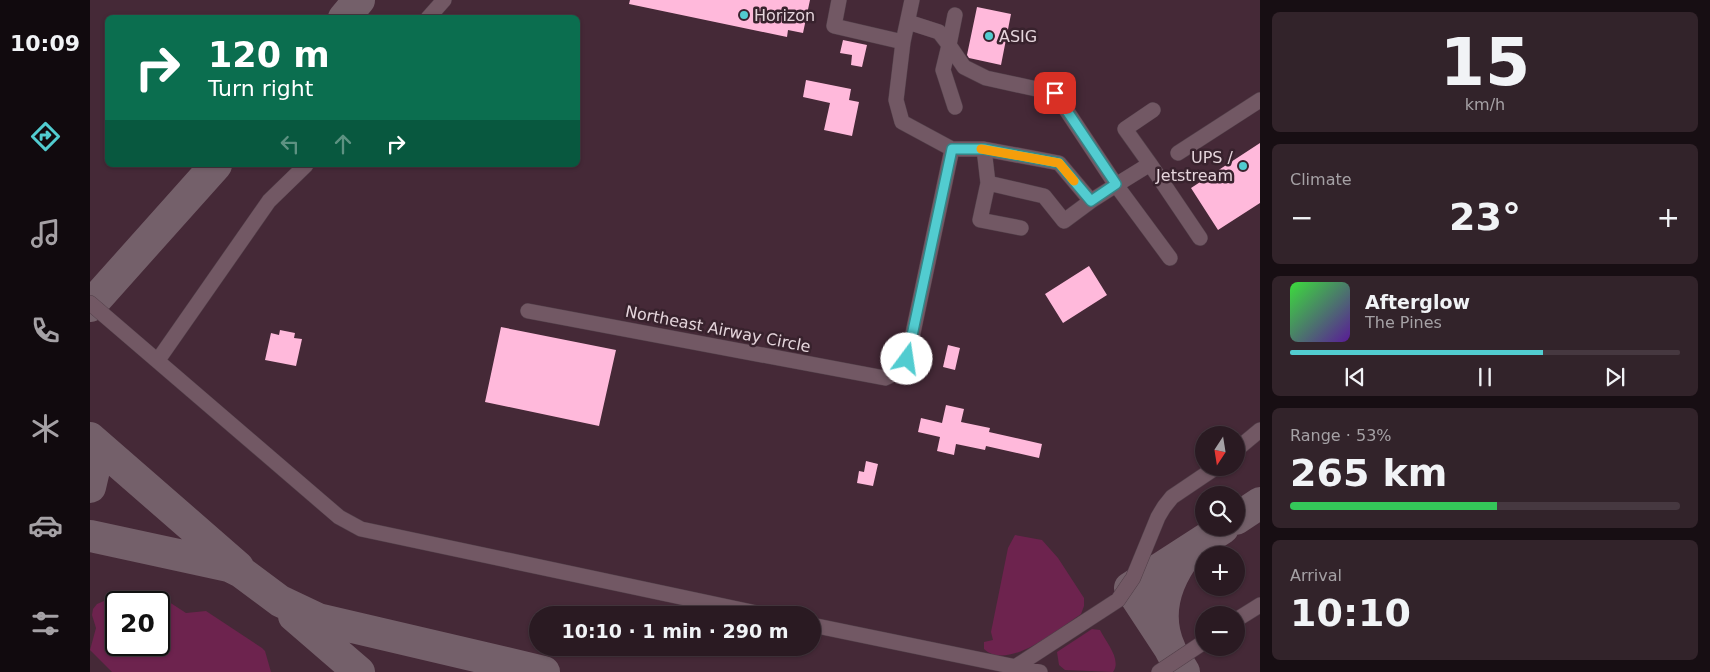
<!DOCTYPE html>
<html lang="en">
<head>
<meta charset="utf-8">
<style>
	body { margin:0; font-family:"DejaVu Sans",sans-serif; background:#32232a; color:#f1f3f6; height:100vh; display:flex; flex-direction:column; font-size:19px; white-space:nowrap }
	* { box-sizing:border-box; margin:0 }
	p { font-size:16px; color:#a5a1a5 }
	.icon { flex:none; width:28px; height:28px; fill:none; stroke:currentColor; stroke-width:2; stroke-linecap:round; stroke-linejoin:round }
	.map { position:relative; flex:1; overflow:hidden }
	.panel { display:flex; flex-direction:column; gap:12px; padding:12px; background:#170e13; width:450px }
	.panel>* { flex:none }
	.hud { position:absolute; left:15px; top:15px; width:475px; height:152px; border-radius:8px; box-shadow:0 1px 4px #0004,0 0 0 1px #463840; background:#0b6e4f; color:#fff; overflow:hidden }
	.needle { width:32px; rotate:192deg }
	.controls { position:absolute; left:1105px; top:426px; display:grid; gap:10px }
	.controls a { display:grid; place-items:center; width:50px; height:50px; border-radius:50%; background:#2a1a22; box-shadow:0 1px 4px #0004,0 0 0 1px #463840; font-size:25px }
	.speed { position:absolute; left:15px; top:591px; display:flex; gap:10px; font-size:25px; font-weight:700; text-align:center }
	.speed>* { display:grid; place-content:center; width:65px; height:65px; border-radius:50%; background:#2a1a22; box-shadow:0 1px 4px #0004,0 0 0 1px #463840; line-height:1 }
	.speed .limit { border:2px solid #111; border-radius:8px; background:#fff; color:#111 }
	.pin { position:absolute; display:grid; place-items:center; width:42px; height:42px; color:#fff; margin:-21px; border-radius:10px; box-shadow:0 2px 8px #0006 }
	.me { position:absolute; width:55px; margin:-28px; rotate:14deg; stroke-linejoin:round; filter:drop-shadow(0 0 4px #0008) }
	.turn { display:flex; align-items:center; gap:18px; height:105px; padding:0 20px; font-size:22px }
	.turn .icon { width:65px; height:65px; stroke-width:2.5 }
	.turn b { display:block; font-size:35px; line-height:42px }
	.lanes { display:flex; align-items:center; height:48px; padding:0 20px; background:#0003; justify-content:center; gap:25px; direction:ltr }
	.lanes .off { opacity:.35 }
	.big { font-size:38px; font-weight:700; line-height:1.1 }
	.panel .card { flex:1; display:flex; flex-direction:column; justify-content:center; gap:8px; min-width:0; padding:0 18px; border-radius:8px; background:#32232a }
	.panel .dial { align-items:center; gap:0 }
	.dial b { font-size:65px; line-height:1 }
	.song { display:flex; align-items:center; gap:15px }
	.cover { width:60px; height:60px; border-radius:8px; background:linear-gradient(135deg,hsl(120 70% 55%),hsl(270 70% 35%)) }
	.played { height:5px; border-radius:2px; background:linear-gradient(90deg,#52ccd0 65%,#463840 65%) }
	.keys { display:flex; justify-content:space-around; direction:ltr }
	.heat { display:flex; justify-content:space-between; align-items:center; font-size:28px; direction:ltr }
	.charge { height:8px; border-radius:4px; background:linear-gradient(90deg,#34c759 53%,#463840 0) }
	.trip { position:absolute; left:439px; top:606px; width:292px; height:50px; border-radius:25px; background:#2a1a22; box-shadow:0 1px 4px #0004,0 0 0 1px #463840; font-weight:700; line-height:50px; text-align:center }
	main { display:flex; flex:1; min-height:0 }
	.tabs { display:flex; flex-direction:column; width:90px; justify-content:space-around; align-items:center; background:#110a0e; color:#a5a1a5 }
	.tabs .icon { width:35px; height:35px }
	.tabs .active { color:#52ccd0 }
	.tabs b { font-size:22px; color:#f1f3f6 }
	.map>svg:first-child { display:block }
	.built { fill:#452937; fill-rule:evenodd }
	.green { fill:#6d234e; fill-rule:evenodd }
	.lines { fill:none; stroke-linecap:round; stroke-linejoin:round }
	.taxiway { stroke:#74606a; stroke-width:32 }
	.building { fill:#ffb9db }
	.minor-casing { stroke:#523f49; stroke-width:16 }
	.minor { stroke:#725864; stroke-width:15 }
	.route-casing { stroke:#358587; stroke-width:12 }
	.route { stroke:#52ccd0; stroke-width:9 }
	.slow { stroke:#f59e0b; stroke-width:9 }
	.poi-dot { fill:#52ccd0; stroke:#38222d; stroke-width:2 }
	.labels { text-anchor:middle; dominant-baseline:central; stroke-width:5; stroke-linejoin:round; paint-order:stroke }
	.poi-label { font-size:16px; fill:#e5d5dc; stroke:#38222d; text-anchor:start }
	.street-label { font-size:16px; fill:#e5d5dc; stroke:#38222d }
</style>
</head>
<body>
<main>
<nav class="tabs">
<b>10:09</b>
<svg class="icon active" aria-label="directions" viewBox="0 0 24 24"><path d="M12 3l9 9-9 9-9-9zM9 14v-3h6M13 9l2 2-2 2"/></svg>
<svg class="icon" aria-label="music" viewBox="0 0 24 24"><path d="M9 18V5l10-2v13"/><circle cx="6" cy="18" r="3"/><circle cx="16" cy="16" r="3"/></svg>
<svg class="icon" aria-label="phone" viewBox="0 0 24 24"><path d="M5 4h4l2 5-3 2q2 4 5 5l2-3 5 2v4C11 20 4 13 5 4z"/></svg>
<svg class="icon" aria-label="climate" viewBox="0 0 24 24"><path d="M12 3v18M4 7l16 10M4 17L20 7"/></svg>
<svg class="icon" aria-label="car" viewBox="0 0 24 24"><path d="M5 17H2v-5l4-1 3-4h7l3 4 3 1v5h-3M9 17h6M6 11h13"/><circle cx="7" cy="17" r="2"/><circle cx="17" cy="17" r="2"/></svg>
<svg class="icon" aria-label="filters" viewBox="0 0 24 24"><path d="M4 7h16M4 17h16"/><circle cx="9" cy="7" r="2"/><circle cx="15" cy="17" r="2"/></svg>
</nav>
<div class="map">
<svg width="1170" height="672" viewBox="0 0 1170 672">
	<rect width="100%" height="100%" fill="#38222d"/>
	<path class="built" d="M0,0h1170v672h-1170zM18,18h470v147h-470zM1114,435h32v33h-32zM1114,495h32v33h-32zM1114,555h32v33h-32zM26,602h43v43h-43zM448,615h274v33h-274zM1114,615h32v33h-32z"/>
	<path class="green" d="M925,535l27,5 16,18 26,40v8l-3,8c-21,14 -73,58 -97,35v-7l9,-2 -2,-8 17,-84z
		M21,598h52l23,15 20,-2 56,37 3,3 6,21h-159l-22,-22 6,-22 -4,-13 1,-6 4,-5zM26,602h43v43h-43z
		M1002,629l8,1c6,12 22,30 13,42l-48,-2 -6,-5 -2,-13z"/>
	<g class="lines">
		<path class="taxiway" d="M254,18l15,-18
			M0,306l126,-141
			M0,438l148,129
			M0,447l4,23 -4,17
			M1146,519l24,-16
			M0,536l139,30 12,6 39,29 38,18 226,53
			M204,616l65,56
			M1080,649l-40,-61 93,-60
			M1094,672c-4,-8 -11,-15 -14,-23 -16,-35 -4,-68 17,-96"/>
	</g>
	<path class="building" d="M540,0h180l-7,33 -15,-3 -1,7 -158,-33z
		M887,7l34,7 -10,51 -32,-7 -2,-3z
		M753,40l24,5 -5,22 -11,-2 1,-10 -12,-2z
		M716,80l45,9 -2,11 10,2 -7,34 -28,-6 6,-27 -27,-6z
		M1170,143v60l-42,27 -27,-42z
		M999,266l18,29 -44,28 -18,-29z
		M411,327l115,23 -17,76 -114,-24z
		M190,330l15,3 -1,5 8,1 -6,27 -31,-6 6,-27 8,2z
		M858,345l12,3 -5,22 -12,-3z
		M856,405l18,4 -3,13 29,6 -1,4 53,12 -3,14 -53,-12 -1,4 -29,-6 -2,11 -17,-4 3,-14 -22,-5 3,-14 21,5z
		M776,461l12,3 -5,22 -16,-3 2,-12 5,1z"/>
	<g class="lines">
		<defs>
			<path id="minor" d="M749,0l-5,26 69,16
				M338,18l16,-18
				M818,22l31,10 10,13
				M859,45l6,-30
				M865,107l-12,-37 6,-25 15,22 22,11 69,15 61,92 -25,16
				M1063,110l-28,19 25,35 -34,21 54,73
				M862,149h32l75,14 32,38 -27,20 -20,-25 -56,-13 -4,-34
				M1088,153l82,-53
				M1060,164l50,74
				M898,183l-8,37 41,8
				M0,303l235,202 14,12 22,12 405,86
				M438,311l357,67c15,-6 21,-16 25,-31l42,-198 -50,-27 -6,-22 7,-58 9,-42
				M68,360l111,-159 37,-36
				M1146,450l24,-20
				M1146,620l24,-15
				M722,625l228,47
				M925,667l103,-67 15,-22 25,-61 6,-10 8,-10 43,-29
				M1069,672l45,-30"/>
		</defs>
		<use href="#minor" class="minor-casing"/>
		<use href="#minor" class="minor"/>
	</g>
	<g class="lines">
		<defs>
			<path id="route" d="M817,359l45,-210h32l75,14 32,38 25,-17 -61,-91"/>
		</defs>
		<use href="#route" class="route-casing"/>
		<use href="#route" class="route"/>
		<path class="slow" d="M891,149l78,14 15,18"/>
	</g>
	<g class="poi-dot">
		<circle cx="654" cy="15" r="5"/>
		<circle cx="899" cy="36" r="5"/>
		<circle cx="1153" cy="166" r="5"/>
	</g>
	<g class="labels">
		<g class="poi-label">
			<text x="664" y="15">Horizon</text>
			<text x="909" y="36">ASIG</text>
			<text x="1143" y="157" text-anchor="end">UPS /<tspan x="1143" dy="18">Jetstream</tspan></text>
		</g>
		<g class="street-label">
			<text transform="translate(628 329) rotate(11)">Northeast Airway Circle</text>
		</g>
	</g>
</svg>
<div class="controls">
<a><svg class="needle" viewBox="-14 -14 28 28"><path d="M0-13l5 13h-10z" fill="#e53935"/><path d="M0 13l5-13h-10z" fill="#a5a1a5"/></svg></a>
<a><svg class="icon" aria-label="search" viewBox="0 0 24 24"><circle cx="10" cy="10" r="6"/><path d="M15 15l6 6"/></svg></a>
<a>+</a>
<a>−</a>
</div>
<div class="speed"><div class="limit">20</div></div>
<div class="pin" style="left:965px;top:93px;background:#d93025"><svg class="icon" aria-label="arrive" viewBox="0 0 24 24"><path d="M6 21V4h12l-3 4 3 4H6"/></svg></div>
<svg class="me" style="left:817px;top:359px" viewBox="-20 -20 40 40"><circle r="19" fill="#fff"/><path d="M0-13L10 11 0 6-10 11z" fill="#52ccd0"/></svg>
<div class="trip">10:10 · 1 min · 290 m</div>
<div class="hud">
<div class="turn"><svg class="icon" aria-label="right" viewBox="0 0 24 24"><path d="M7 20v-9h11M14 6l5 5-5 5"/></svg><div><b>120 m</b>Turn right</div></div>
<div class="lanes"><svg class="icon off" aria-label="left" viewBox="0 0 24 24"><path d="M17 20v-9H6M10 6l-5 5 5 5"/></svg><svg class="icon off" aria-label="ahead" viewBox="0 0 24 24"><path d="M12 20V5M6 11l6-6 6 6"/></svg><svg class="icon" aria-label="right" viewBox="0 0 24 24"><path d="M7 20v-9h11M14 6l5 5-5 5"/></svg></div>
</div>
</div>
<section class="panel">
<div class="card dial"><b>15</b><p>km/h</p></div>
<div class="card"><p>Climate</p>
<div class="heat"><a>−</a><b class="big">23°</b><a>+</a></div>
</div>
<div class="card">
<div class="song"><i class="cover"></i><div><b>Afterglow</b><p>The Pines</p></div></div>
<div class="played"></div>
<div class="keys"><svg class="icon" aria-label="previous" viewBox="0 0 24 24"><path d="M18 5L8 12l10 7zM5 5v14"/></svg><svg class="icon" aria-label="pause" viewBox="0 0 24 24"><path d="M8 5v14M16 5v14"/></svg><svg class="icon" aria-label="next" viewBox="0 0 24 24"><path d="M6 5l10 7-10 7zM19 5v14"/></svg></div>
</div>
<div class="card"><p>Range · 53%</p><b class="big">265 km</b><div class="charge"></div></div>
<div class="card"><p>Arrival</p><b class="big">10:10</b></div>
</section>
</main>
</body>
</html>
